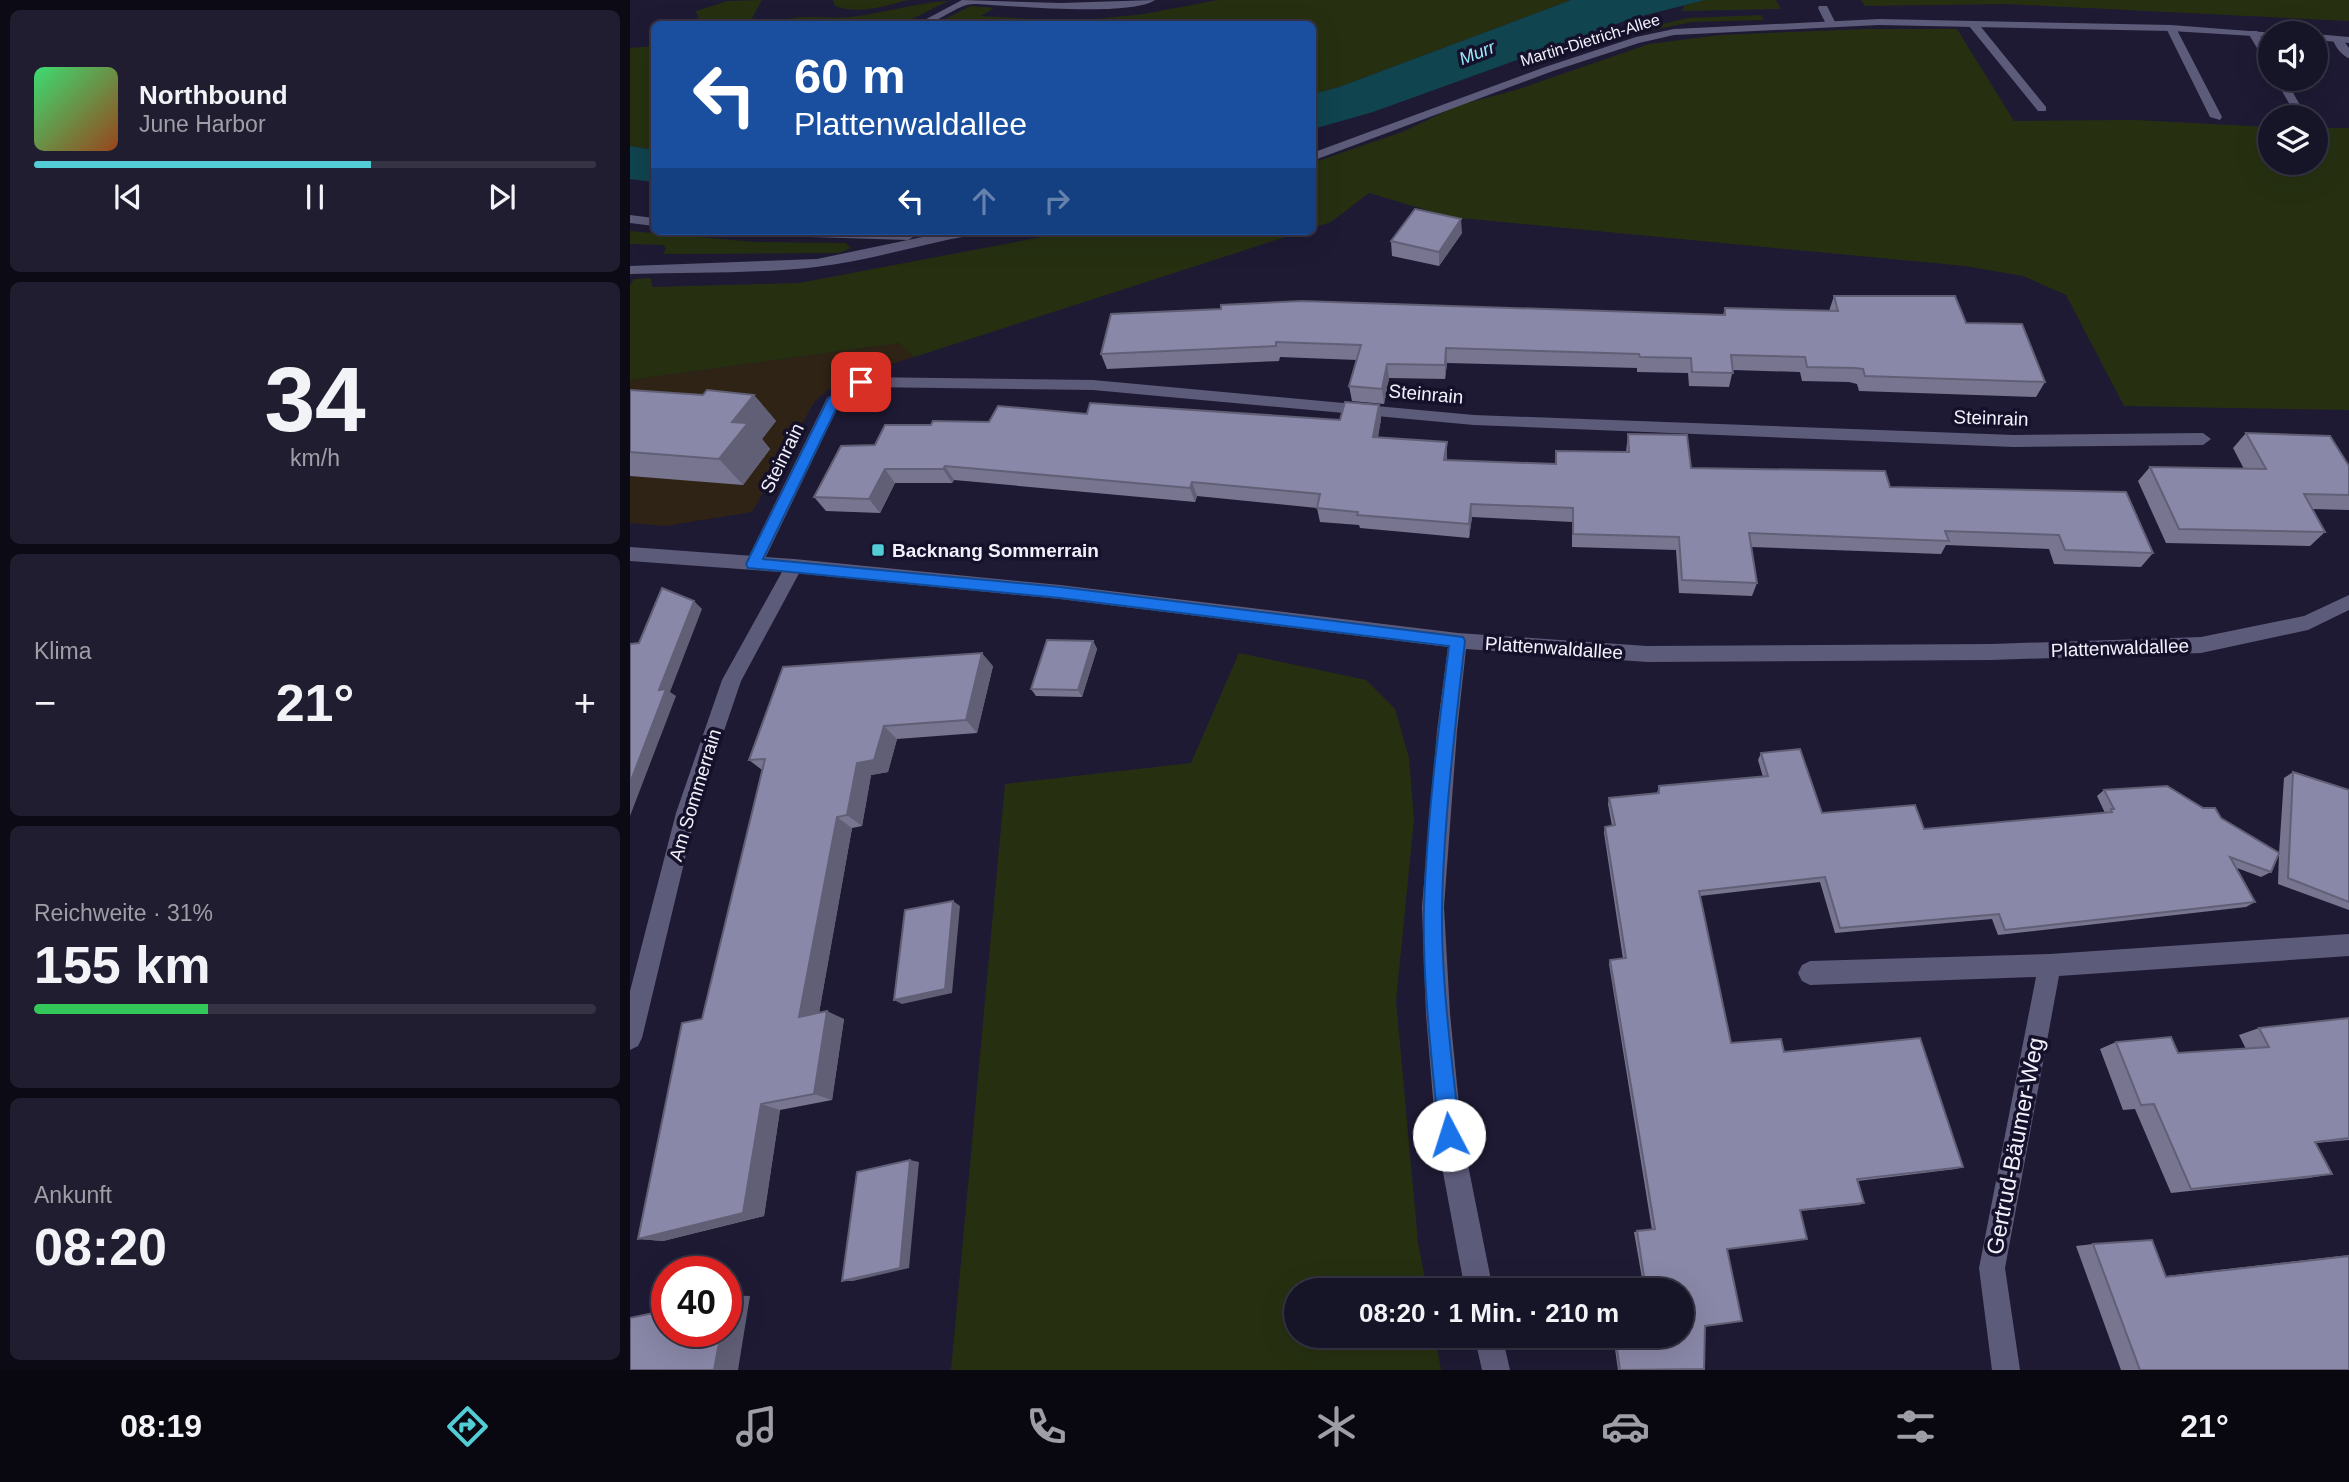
<!DOCTYPE html>
<html lang="de">
<head>
<meta charset="utf-8">
<style>
	body { margin:0; font-family:Arial,sans-serif; background:#1f1d2f; color:#f1f3f6; height:100vh; display:flex; flex-direction:column; font-size:26px; white-space:nowrap }
	* { box-sizing:border-box; margin:0 }
	p { font-size:23px; color:#9e9ea7 }
	.icon { flex:none; width:38px; height:38px; fill:none; stroke:currentColor; stroke-width:2; stroke-linecap:round; stroke-linejoin:round }
	.map { position:relative; flex:1; overflow:hidden }
	.drawer { display:flex; flex-direction:column; gap:10px; padding:10px; background:#0c0b15; width:630px }
	.drawer>* { flex:none }
	.banner { position:absolute; left:21px; top:21px; width:665px; height:214px; border-radius:10px; box-shadow:0 7px 28px #0002,0 0 0 2px #353344; background:#1a4fa0; color:#fff; overflow:hidden }
	.tools { position:absolute; left:1628px; top:21px; display:grid; gap:14px }
	.tools a { display:grid; place-items:center; width:70px; height:70px; border-radius:50%; background:#161427; box-shadow:0 7px 28px #0002,0 0 0 2px #353344; font-size:35px }
	.speed { position:absolute; left:21px; top:1256px; display:flex; gap:14px; font-size:35px; font-weight:700; text-align:center }
	.speed>* { display:grid; place-content:center; width:91px; height:91px; border-radius:50%; background:#161427; box-shadow:0 7px 28px #0002,0 0 0 2px #353344; line-height:1 }
	.speed .limit { border:10px solid #d22; background:#fff; color:#111 }
	.pin { position:absolute; display:grid; place-items:center; width:60px; height:60px; color:#fff; margin:-30px; border-radius:14px; box-shadow:0 4px 10px #0006 }
	.me { position:absolute; width:77px; margin:-38px; rotate:355deg; stroke-linejoin:round; filter:drop-shadow(0 0 5px #0008) }
	.turn { display:flex; align-items:center; gap:24px; height:147px; padding:0 28px; font-size:32px }
	.turn .icon { width:91px; height:91px; stroke-width:2.5 }
	.turn b { display:block; font-size:49px; line-height:60px }
	.lanes { display:flex; align-items:center; height:66px; padding:0 28px; background:#0003; justify-content:center; gap:35px; direction:ltr }
	.lanes .off { opacity:.35 }
	.big { font-size:52px; font-weight:800; line-height:1.1 }
	.drawer .card { flex:1; display:flex; flex-direction:column; justify-content:center; gap:10px; min-width:0; padding:0 24px; border-radius:10px; background:#1f1d2f }
	.drawer .dial { align-items:center; gap:0 }
	.dial b { font-size:91px; line-height:1 }
	.song { display:flex; align-items:center; gap:21px }
	.cover { width:84px; height:84px; border-radius:10px; background:linear-gradient(135deg,hsl(140 70% 55%),hsl(20 70% 35%)) }
	.played { height:7px; border-radius:4px; background:linear-gradient(90deg,#52ccd5 60%,#353344 60%) }
	.keys { display:flex; justify-content:space-around; direction:ltr }
	.heat { display:flex; justify-content:space-between; align-items:center; font-size:38px; direction:ltr }
	.charge { height:10px; border-radius:5px; background:linear-gradient(90deg,#34c759 31%,#353344 0) }
	.trip { position:absolute; left:654px; top:1278px; width:410px; height:70px; border-radius:35px; background:#161427; box-shadow:0 7px 28px #0002,0 0 0 2px #353344; font-weight:800; line-height:70px; text-align:center }
	.tabs { display:flex; height:112px; justify-content:space-around; align-items:center; background:#090810; color:#9e9ea7 }
	.tabs .icon { width:49px; height:49px }
	.tabs .on { color:#52ccd5 }
	.tabs b { font-size:32px; color:#f1f3f6 }
	main { display:flex; flex:1; min-height:0 }
	.map>svg:first-child { display:block }
	.commercial { fill:#2f2315 }
	.green { fill:#263011 }
	.water { fill:#10444f }
	.lines { fill:none; stroke-linecap:round; stroke-linejoin:round }
	.service { fill:#5d5b7a; fill-rule:evenodd }
	.minor { fill:#5d5b7a; fill-rule:evenodd }
	.tertiary { fill:#5d5b7a; fill-rule:evenodd }
	.wall { fill:#777590 }
	.shaded-wall { fill:#615f76 }
	.building { fill:#8a88a8; stroke:#615f76; stroke-width:2 }
	.route { fill:#1a73e8; stroke:#114b97; stroke-width:2 }
	.poi-dot { fill:#52ccd5; stroke:#15112a; stroke-width:2.5 }
	.labels { text-anchor:middle; dominant-baseline:central; stroke-width:7; stroke-linejoin:round; paint-order:stroke }
	.far-street-label { font-size:16px; fill:#f1f1fc; stroke:#15112a }
	.far-water-label { font-size:18px; font-style:italic; fill:#9ce8fb; stroke:#15112a }
	.street-label { font-size:19px; fill:#f1f1fc; stroke:#15112a }
	.poi-label { font-size:19px; font-weight:bold; fill:#f1f1fc; stroke:#15112a; text-anchor:start }
	.near-street-label { font-size:23px; fill:#f1f1fc; stroke:#15112a }
</style>
</head>
<body>
<main>
<section class="drawer">
<div class="card">
<div class="song"><i class="cover"></i><div><b>Northbound</b><p>June Harbor</p></div></div>
<div class="played"></div>
<div class="keys"><svg class="icon" aria-label="previous" viewBox="0 0 24 24"><path d="M18 5L8 12l10 7zM5 5v14"/></svg><svg class="icon" aria-label="pause" viewBox="0 0 24 24"><path d="M8 5v14M16 5v14"/></svg><svg class="icon" aria-label="next" viewBox="0 0 24 24"><path d="M6 5l10 7-10 7zM19 5v14"/></svg></div>
</div>
<div class="card dial"><b>34</b><p>km/h</p></div>
<div class="card"><p>Klima</p>
<div class="heat"><a>−</a><b class="big">21°</b><a>+</a></div>
</div>
<div class="card"><p>Reichweite · 31%</p><b class="big">155 km</b><div class="charge"></div></div>
<div class="card"><p>Ankunft</p><b class="big">08:20</b></div>
</section>
<div class="map">
<svg width="1719" height="1370" viewBox="0 0 1719 1370">
	<rect width="100%" height="100%" fill="#1e1a34"/>
	<path class="commercial" d="M269,343l15,14 -58,18 -23,11 -18,15 -63,111 -87,14 -35,-3v-143z"/>
	<path class="green" d="M132,0l-13,24h-49l-4,-13 32,-10z
		M203,0h75c-23,6 -49,15 -73,6z
		M588,0h353l-232,87 -26,7 -1,-70h-377l36,-18 23,2 -13,8 69,4 46,-1 48,-5z
		M1075,0h71l5,9 -99,2 3,-6z
		M1231,0h488v21l-343,-17 -141,2z
		M318,1l-46,23h-131c30,-12 49,-4 80,-7 33,-4 64,-14 97,-16z
		M1131,15l3,5 -72,2 -58,12 -3,-3 57,-13z
		M1236,29h91l57,92 121,-1 135,7v36h45v-35h34v282l-225,-4 -58,-111 -43,-19 -58,-10 -515,-49 -81,-24 -38,29 -18,6 -1,-65 90,-31 57,-27 57,-15 133,-46 71,-9z
		M24,46v104l-24,-4v-98z
		M0,231l126,11 90,1 5,5 -12,5 -176,1 3,-6 -3,-3 -33,-1z
		M444,231h230l-390,126 -15,-14 -269,37v-95l4,-6 17,-1 1,9 147,-4z
		M609,653l127,27 29,29 14,49 5,61 -18,182 22,241 9,48h-130v45h138l6,35h-490l54,-586 186,-21z"/>
	<path class="water" d="M941,0h134l-75,19 -257,93 -60,17v-35l26,-7z
		M0,146l24,4v32l-24,-3z"/>
	<g class="lines">
		<path class="service" d="M332,0l99,3 94,-3c-24,17 -144,6 -178,4 -21,-2 -38,22 -60,20z
			M1189,6h8l9,18 -1,2h-8l-9,-18z
			M1339,22h8l69,85v4h-8l-69,-85z
			M1537,26l9,2 46,89 -2,3 -10,-3 -44,-89z
			M1619,31h8l13,21v12l-4,-1 -18,-30z
			M1703,37h8l8,11v10c-7,-2 -17,-15 -16,-21z
			M1645,79h10l22,38h-10z"/>
		<path class="minor" d="M1249,19l292,6 104,8h-5v4l-99,-6 -292,-6 -205,10 -35,8 -86,28 -241,90v-8l233,-86 91,-30 38,-8z
			M1685,34l34,3v6l-34,-3z
			M0,215l24,3v8l-24,-3z
			M108,231c26,0 164,-5 177,5l-7,4 -163,-5z
			M321,231h29l-7,4c-53,9 -104,26 -157,32 -61,7 -124,5 -186,7v-8l187,-7z
			M231,377l232,3 381,35 540,20 189,-2 8,6 -8,6 -189,2 -540,-22 -381,-35 -229,-3 -25,18 -79,164h-12l-3,-5 82,-166z
			M164,559l6,2 3,5 -62,115 -45,132 -54,225 -4,8 -8,4v-59l46,-178 46,-133 66,-119z
			M1719,934v22l-290,20 -54,292 15,102h-28l-13,-102 57,-291 -226,8 -8,-4 -4,-8 4,-8 8,-4 240,-7z"/>
		<path class="tertiary" d="M0,547l164,12 266,26 398,48 189,13 344,-2 210,-7 103,-21 45,-21v15l-41,20 -107,23 -210,7 -344,2 -181,-13 -9,82 -13,176 6,107 12,121 31,155h-28l-29,-155 -10,-121 -4,-107 15,-176 11,-84 -388,-48 -266,-26 -164,-12z
			M844,1335h28l8,35h-28z"/>
	</g>
	<path class="wall" d="M832,233l-23,33 -47,-10 -1,-15z
		M1204,296l132,27 79,59 -9,15 -177,-6 -2,-7 -8,-2 -47,-1 -2,-9 -67,-2 -4,17 -40,-1 -1,-13 -51,-1v-4l-190,-5 -2,16 -56,-1 -5,26 -32,-3 -3,-15 8,-26 -77,-3 -1,4 -172,8 -6,-15 10,-40 612,1 2,-7 104,3z
		M0,390l73,5h51l22,26 -14,18 8,10 -27,36 -113,-9z
		M749,405l2,14 -3,18 69,5v18l108,4 1,-13 70,1 2,-18 63,34 199,19 263,66 -12,14 -87,-3 -5,-15 -103,-4 -5,9 -190,-7 6,36 -5,13 -73,-3 -3,-43 -104,-3v-25l-100,-5 -3,21 -109,-10 -1,-3 -39,-3 -3,-14 -120,-12 -2,6 -241,-22 -2,3h-57l-15,30 -54,-2 -12,-14 61,-52 56,-20 156,-11 253,6z
		M1616,433l103,33v44l-37,-1 13,23 -15,14 -144,-3 -28,-62 12,-14 94,2 -11,-21z
		M463,641l4,8 -15,48 -46,-1 -5,-7z
		M363,666l-16,67 -80,6 -9,33 -17,3 -9,51 -10,2 -33,185 25,6 -12,81 -52,10 -16,106 -101,25 -25,-2 64,-220 60,-249 -13,-10z
		M1131,753l61,60 102,16 181,-16 -8,-17 7,-6 117,28 58,35 5,-75 9,-6 56,18v120l-71,-26 1,-30 -8,18 -10,5 -24,-9 18,34 -9,5 -248,28 -6,-16 -157,14 -15,-51 -120,14 31,147 53,9 179,115 -7,2 -98,12 6,22 -5,2 -59,6 -73,38 -22,77 -5,44h-82l-5,-35h69v-45h-38l-10,-58 18,-2 -43,-266 1,-4 13,-1 -19,-126 1,-6 7,-1 -4,-22 1,-6 48,-5 2,-7 104,-9 -5,-17z
		M1719,1018v122l-33,3 16,31 -23,4 -138,15 -36,-84 -12,1 -23,-61 16,-7 62,11 68,-4 -7,-14 20,-7z
		M1463,1244l73,32 183,-21v115h-228l-45,-124z"/>
	<path class="shaded-wall" d="M831,219l1,14 -23,33v-14z
		M816,348l1,15 -2,16v-14z
		M757,364l2,14 -5,26 -2,-15z
		M124,395l22,26 -14,18 8,10 -27,36 -24,-26 13,-37z
		M749,405l2,14 -6,33 -2,-15z
		M817,442v14l-3,18v-14z
		M315,466l9,14 -2,3 -9,-14z
		M255,469l10,14 -15,30 -11,-14z
		M562,482l5,14 -2,6 -5,-14z
		M841,504l1,13 -3,21v-14z
		M64,601l8,8 -32,83 6,4 -46,120v-33l29,-93z
		M463,641l4,8 -15,48 -4,-7z
		M352,653l11,13 -16,67 -11,-13z
		M254,726l13,13 -9,33 -17,3 -9,51 -15,-11 10,-52z
		M207,817l15,11 -35,196 -18,-7z
		M323,901l7,5 -8,87 -50,11 -8,-4z
		M197,1011l17,8 -12,81 -18,-6z
		M131,1104l19,6 -16,106 -101,25 -25,-2z
		M280,1160l9,2 -10,106 -56,13h-11z
		M97,1295l23,1 -12,74h-24l7,-38h5z"/>
	<path class="building" d="M785,209l46,10 -22,33 -48,-11z
		M1204,296h121l11,27 56,1 23,58 -180,-6 -2,-7 -8,-1 -48,-1 -2,-10 -74,-2 2,18 -41,-1 -1,-14 -51,-1 -1,-3 -193,-6 -1,17 -58,-1 -5,25 -33,-3 12,-41 -85,-3v4l-175,8 10,-40 110,-5v-4l81,-4 423,14v-7l113,3z
		M0,390l73,5 4,-5 47,5 -22,27 16,1 -29,36 -89,-7z
		M715,402l34,3 -6,32 74,5 -3,18 112,4v-13l73,1 -1,-18 59,1 4,33 194,3 5,16 236,5 27,61 -88,-3 -6,-15 -114,-4 4,10 -200,-8 8,50 -75,-3 -3,-43 -106,-3v-26l-102,-4 -2,20 -112,-9 1,-3 -41,-4 3,-14 -128,-12 -2,6 -245,-22 -2,3h-58l-16,30 -55,-2 27,-51 34,-1 10,-20h46l2,-4 56,1 9,-16 89,8 3,-11 250,17z
		M1616,433l84,3 19,30v29l-45,-1 21,38 -146,-3 -29,-62 116,2z
		M32,588l32,13 -35,89 7,-1 -36,94v-139l9,-1z
		M417,640l46,1 -15,49 -47,-1z
		M352,653l-16,67 -82,6 -10,34 -17,3 -10,52 -10,2 -38,200 28,-6 -13,83 -53,10 -18,109 -105,26 44,-216 20,-4 63,-260 -16,1 34,-93z
		M1170,749l22,64 93,-8 9,24 188,-17 -1,-3h3l-10,-19 63,-4 36,22h12l6,10 58,35 -8,19 -41,-15 25,45 -250,28 -6,-16 -159,14 -15,-51 -126,14 32,152 50,-4 3,13 136,-14 43,129 -106,12 7,24 -64,7 7,29 -80,10 15,72 -37,5 -1,43 -84,1 -5,-35h67v-45h-36l-9,-59 18,-2 -45,-269 16,-2 -21,-131 10,-2 -6,-27 50,-5v-7l109,-10 -7,-23z
		M1663,772l56,18v112l-61,-24z
		M323,901l-8,88 -51,11 11,-90z
		M1719,1018v120l-34,4 17,32 -141,15 -37,-85 -13,1 -25,-63 55,-5 7,16 91,-6 -10,-19z
		M280,1160l-10,108 -58,13 15,-109z
		M1522,1240l14,37 183,-21v114h-209l-47,-126z
		M37,1310v22h54l-7,38h-84v-52z"/>
	<path class="route" d="M231,378l7,4 -30,23 -75,154 297,28 403,50 2,4c-10,88 -21,177 -23,266 -1,75 10,152 18,228l-3,7 -8,3 -7,-3 -3,-7c-7,-76 -17,-153 -15,-229 3,-86 14,-174 25,-260l-389,-48 -312,-30 -2,-4 82,-165z"/>
	<rect class="poi-dot" x="241" y="543" width="14" height="14" rx="3.5"/>
	<g class="labels">
		<g class="far-street-label">
			<text transform="translate(960 40) rotate(-17)">Martin-Dietrich-Allee</text>
		</g>
		<g class="far-water-label">
			<text transform="translate(847 53) rotate(-21)">Murr</text>
		</g>
		<g class="street-label">
			<text transform="translate(796 394) rotate(5)">Steinrain</text>
			<text transform="translate(1361 418) rotate(2)">Steinrain</text>
			<text transform="translate(152 458) rotate(-64)">Steinrain</text>
			<text transform="translate(924 648) rotate(4)">Plattenwaldallee</text>
			<text transform="translate(1490 648) rotate(-2)">Plattenwaldallee</text>
			<text transform="translate(65 795) rotate(-73)">Am Sommerrain</text>
		</g>
		<g class="poi-label">
			<text x="262" y="550">Backnang Sommerrain</text>
		</g>
		<g class="near-street-label">
			<text transform="translate(1385 1146) rotate(-79)">Gertrud-Bäumer-Weg</text>
		</g>
	</g>
</svg>
<div class="tools">
<a><svg class="icon" aria-label="sound" viewBox="0 0 24 24"><path d="M4 9h4l5-4v14l-5-4H4zM17 9q2 3 0 6"/></svg></a>
<a><svg class="icon" aria-label="layers" viewBox="0 0 24 24"><path d="M12 4l9 5-9 5-9-5zM3 14l9 5 9-5"/></svg></a>
</div>
<div class="speed"><div class="limit">40</div></div>
<div class="pin" style="left:231px;top:382px;background:#d93025"><svg class="icon" aria-label="arrive" viewBox="0 0 24 24"><path d="M6 21V4h12l-3 4 3 4H6"/></svg></div>
<svg class="me" style="left:819px;top:1135px" viewBox="-20 -20 40 40"><circle r="19" fill="#fff"/><path d="M0-13L10 11 0 6-10 11z" fill="#1a73e8"/></svg>
<div class="trip">08:20 · 1 Min. · 210 m</div>
<div class="banner">
<div class="turn"><svg class="icon" aria-label="left" viewBox="0 0 24 24"><path d="M17 20v-9H6M10 6l-5 5 5 5"/></svg><div><b>60 m</b>Plattenwaldallee</div></div>
<div class="lanes"><svg class="icon" aria-label="left" viewBox="0 0 24 24"><path d="M17 20v-9H6M10 6l-5 5 5 5"/></svg><svg class="icon off" aria-label="ahead" viewBox="0 0 24 24"><path d="M12 20V5M6 11l6-6 6 6"/></svg><svg class="icon off" aria-label="right" viewBox="0 0 24 24"><path d="M7 20v-9h11M14 6l5 5-5 5"/></svg></div>
</div>
</div>
</main>
<nav class="tabs">
<b>08:19</b>
<svg class="icon on" aria-label="directions" viewBox="0 0 24 24"><path d="M12 3l9 9-9 9-9-9zM9 14v-3h6M13 9l2 2-2 2"/></svg>
<svg class="icon" aria-label="music" viewBox="0 0 24 24"><path d="M9 18V5l10-2v13"/><circle cx="6" cy="18" r="3"/><circle cx="16" cy="16" r="3"/></svg>
<svg class="icon" aria-label="phone" viewBox="0 0 24 24"><path d="M5 4h4l2 5-3 2q2 4 5 5l2-3 5 2v4C11 20 4 13 5 4z"/></svg>
<svg class="icon" aria-label="climate" viewBox="0 0 24 24"><path d="M12 3v18M4 7l16 10M4 17L20 7"/></svg>
<svg class="icon" aria-label="car" viewBox="0 0 24 24"><path d="M5 17H2v-5l4-1 3-4h7l3 4 3 1v5h-3M9 17h6M6 11h13"/><circle cx="7" cy="17" r="2"/><circle cx="17" cy="17" r="2"/></svg>
<svg class="icon" aria-label="filters" viewBox="0 0 24 24"><path d="M4 7h16M4 17h16"/><circle cx="9" cy="7" r="2"/><circle cx="15" cy="17" r="2"/></svg>
<b>21°</b>
</nav>
</body>
</html>
